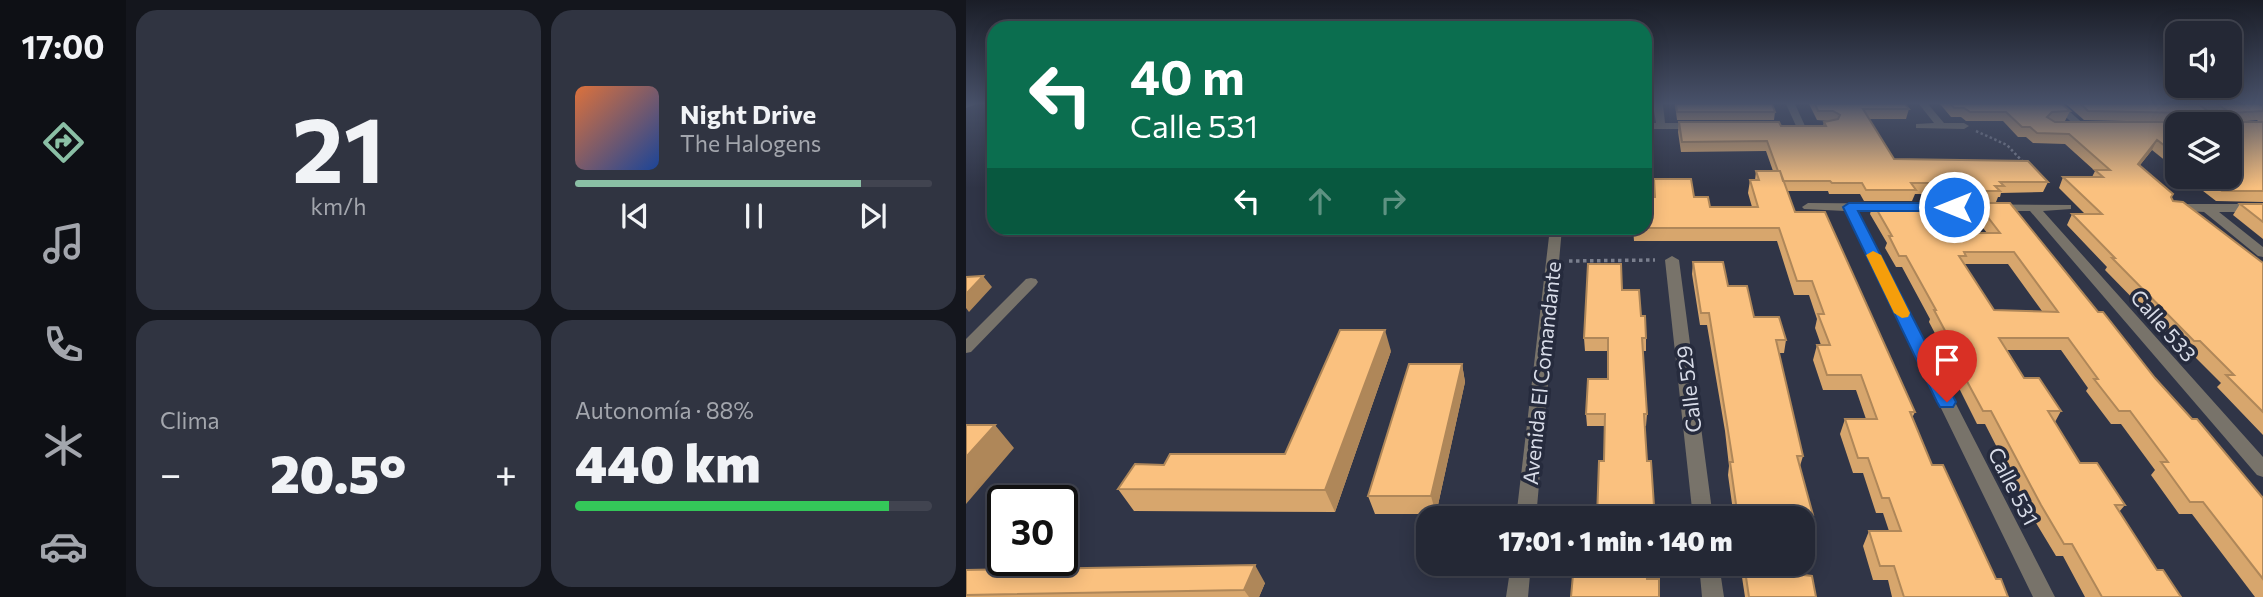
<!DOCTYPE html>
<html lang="es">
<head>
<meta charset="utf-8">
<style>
	body { margin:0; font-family:Commissioner,sans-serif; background:#303441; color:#f1f3f6; height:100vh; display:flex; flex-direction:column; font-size:26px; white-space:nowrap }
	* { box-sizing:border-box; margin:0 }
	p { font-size:23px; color:#a3a6ad }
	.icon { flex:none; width:38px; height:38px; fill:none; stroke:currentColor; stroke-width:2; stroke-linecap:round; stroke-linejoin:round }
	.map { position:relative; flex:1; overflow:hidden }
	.panel { display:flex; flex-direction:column; gap:10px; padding:10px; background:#14161d; width:840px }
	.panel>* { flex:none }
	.guide { position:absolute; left:21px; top:21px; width:665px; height:214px; border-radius:21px; box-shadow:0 4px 18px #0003,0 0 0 2px #414450; background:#0b6e4f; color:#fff; overflow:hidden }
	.controls { position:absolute; left:1199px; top:21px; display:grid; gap:14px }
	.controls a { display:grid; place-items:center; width:77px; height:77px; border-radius:14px; background:#242835; box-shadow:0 4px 18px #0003,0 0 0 2px #414450; font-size:35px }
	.speed { position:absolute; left:21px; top:485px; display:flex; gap:14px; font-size:35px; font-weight:700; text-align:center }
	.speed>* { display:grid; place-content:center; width:91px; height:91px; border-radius:50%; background:#242835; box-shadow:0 4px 18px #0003,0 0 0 2px #414450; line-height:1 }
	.speed .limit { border:4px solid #111; border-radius:10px; background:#fff; color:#111 }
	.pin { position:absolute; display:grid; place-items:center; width:60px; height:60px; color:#fff; margin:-72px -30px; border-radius:50% 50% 50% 0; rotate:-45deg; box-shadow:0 0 7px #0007 }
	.pin .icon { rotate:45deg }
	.me { position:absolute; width:77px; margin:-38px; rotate:270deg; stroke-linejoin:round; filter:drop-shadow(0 0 5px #0008) }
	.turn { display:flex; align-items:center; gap:24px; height:147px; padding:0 28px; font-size:32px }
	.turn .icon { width:91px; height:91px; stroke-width:2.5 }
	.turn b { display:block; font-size:49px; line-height:60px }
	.lanes { display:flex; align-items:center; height:66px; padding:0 28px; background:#0003; justify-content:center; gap:35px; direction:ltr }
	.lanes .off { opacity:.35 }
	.big { font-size:52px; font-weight:800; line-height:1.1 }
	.panel .widget { flex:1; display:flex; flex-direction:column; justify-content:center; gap:10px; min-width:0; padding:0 24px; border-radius:21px; background:#303441 }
	.panel .dial { align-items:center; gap:0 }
	.dial b { font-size:91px; line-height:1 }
	.song { display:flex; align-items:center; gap:21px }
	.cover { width:84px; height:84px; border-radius:10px; background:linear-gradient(135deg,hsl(20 70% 55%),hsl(220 70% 35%)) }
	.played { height:7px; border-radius:4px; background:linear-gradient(90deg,#8abfa5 80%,#414450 80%) }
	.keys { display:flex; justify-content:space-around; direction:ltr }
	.heat { display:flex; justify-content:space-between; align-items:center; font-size:38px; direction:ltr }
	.charge { height:10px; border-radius:5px; background:linear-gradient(90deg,#34c759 88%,#414450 0) }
	.panel .tiles { flex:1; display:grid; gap:10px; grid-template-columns:repeat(2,1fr) }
	.trip { position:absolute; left:450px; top:506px; width:399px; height:70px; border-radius:21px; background:#242835; box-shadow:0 4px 18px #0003,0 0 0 2px #414450; font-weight:800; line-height:70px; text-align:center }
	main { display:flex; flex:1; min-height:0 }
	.menu { display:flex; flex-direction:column; width:126px; justify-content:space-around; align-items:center; background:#0e1015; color:#a3a6ad }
	.menu .icon { width:49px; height:49px }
	.menu .current { color:#8abfa5 }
	.menu b { font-size:32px; color:#f1f3f6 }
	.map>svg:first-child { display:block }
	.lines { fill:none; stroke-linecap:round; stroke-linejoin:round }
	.path-far1 { stroke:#7a7f8e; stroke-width:2.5; stroke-dasharray:2.5 2.5; stroke-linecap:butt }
	.path { stroke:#7a7f8e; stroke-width:3.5; stroke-dasharray:3.5 3.5; stroke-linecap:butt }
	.minor { fill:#78736a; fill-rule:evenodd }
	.tertiary { fill:#78736a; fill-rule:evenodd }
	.wall { fill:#d7a66d; fill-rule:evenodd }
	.shaded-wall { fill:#af8759 }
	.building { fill:#fac17f; stroke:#af8759; stroke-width:2; fill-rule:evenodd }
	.route { fill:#1a73e8; stroke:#114b97; stroke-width:2 }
	.slow { fill:#f59e0b }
	.labels { text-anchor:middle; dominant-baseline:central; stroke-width:7; stroke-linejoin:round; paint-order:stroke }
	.street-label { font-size:21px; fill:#d8dce8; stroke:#262b3d }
</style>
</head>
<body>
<main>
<nav class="menu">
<b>17:00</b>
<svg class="icon current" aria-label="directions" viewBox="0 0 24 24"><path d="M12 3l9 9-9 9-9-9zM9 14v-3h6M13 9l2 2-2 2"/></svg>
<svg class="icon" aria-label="music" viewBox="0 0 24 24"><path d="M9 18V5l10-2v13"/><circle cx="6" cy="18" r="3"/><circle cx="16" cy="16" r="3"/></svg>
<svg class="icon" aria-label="phone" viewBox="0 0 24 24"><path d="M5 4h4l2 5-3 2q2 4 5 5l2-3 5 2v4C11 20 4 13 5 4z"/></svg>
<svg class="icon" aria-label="climate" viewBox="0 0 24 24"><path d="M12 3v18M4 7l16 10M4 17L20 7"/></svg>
<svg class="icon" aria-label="car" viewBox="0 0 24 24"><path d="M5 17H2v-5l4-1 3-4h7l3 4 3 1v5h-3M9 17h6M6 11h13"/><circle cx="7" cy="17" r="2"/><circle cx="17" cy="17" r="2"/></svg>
</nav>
<section class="panel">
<div class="tiles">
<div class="widget dial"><b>21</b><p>km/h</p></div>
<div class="widget">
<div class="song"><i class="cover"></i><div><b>Night Drive</b><p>The Halogens</p></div></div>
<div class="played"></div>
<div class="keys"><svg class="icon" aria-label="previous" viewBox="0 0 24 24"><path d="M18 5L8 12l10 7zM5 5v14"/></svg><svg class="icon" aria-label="pause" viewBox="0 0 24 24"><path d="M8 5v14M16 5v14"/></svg><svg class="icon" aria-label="next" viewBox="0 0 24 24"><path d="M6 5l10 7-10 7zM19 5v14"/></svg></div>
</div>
<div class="widget"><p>Clima</p>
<div class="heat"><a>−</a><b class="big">20.5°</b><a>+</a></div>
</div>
<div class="widget"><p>Autonomía · 88%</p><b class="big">440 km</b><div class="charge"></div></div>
</div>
</section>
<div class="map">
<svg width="1297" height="597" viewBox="0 0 1297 597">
	<rect width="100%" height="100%" fill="#303547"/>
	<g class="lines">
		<path class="path-far1" d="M1010,131l31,14 17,18"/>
		<path class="path" d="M603,261l86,-1"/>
		<path class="minor" d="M0,104h11l-11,4z
			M687,104h10l2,19h31l5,3 -5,3h-51v-6h11z
			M820,104h9l10,22 -2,2h-6z
			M953,104h9l16,19h20l5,3 -5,3 -48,-1v-4l18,-1z
			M1085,104h10l25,22 -8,2z
			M842,203l263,2v4l-28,2 220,246v20l-6,-2 -227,-264h-173l198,386h-22l-188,-386 -41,-2 -2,-2z
			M1207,204h90v8h-44l44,35v10l-5,-1 -54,-44 -35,-2 -2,-2z
			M706,256l7,4 34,258h-20l-28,-258z
			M65,278l5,1 2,3 -2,3 -65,67 -5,1v-14l60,-60z
			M733,564h20l5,33h-22z"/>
		<path class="tertiary" d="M584,228h12l-26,290h-20z
			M545,564h20l-3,33h-22z"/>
	</g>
	<path class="wall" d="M709,104h97l3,8 -1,8h-97z
		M843,104h96l4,5 -3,10h-37l25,40 154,23 -5,10 -42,1 -1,4h-2l-2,5h-32l-6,-8h-43l-3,7h-48l-4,-7h-31l-1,-3h-41l8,21 120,200 -3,6 20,47 64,114 12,18h-116l-4,-17h-15l-10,-34 6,-15h20l-6,-18h-7l-13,-40h-10l-13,-39 5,-15h21l-10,-29h-33l-10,-30 4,-15h4l-6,-17 2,-9 -8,-24h-15l-17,-54h-143l-1,-13h12l4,-26 5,-5v-18l40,18 16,10h42l-4,-14 2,-13h5l1,-9h17l-7,-20 -85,1 -3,-20 1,-10 102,4h42l1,-4 5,-1 -12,-1z
		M974,104h122l8,7 -5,10h-11l1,1h112l-83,-2 -18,-16h193l4,2v96l-47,-1 -31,-24h45l-53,-53v46l-25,-20 -12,15 33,36 90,62v172l-46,-48 4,-4 -30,-30h-5l-81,-83 2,-3 -40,-42 5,-11h13l-26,-26 4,-11h29l3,-6 -30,-27 -32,-1 -7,-6h-8l-15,-16h-37l-5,-4h-10zM1291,120l2,2h-23z
		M679,126l7,19v10h-7z
		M907,203l71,30h43l-15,-19 5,-11 121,109 57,66 108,120v99h-8l-63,-83h-13l-28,-39 4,-5 -34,-46h-10l-25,-33 2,-3 -27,-38h-54l17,28 37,33 -6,11 25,41 45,42 -6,7 38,58 24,27h-96l-22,-41h-7l-23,-38 -48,-94h-8l-19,-38 2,-5 -31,-59 1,-3 -28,-52h-6l-11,-19 2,-5 -17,-29zM998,264h44l34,47 -48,-1z
		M1274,204h23v35l-30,-24z
		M727,262l35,24 26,31 32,23 -2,13h-5l24,103 -3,10 13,49 -4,12h-7v-9h-68l-6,-43 1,-9 -4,-35 -18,-106h-7l-8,-51z
		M656,290l19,26 5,22v13h-3l4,63 -1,12h-1l2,35 7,45 -1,12h-56l7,-57 1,-35h-18l-1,-12 22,-35v-28h-23l-1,-13z
		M425,351l-56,161 -201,-1 -16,-22 46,-24 121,-11z
		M496,364l3,18 -29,132h-61l-7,-18z
		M774,564h62l2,11 12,22h-71z
		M0,570l299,13 -6,14h-293z"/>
	<path class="shaded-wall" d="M1191,140l-5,10 -19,24 5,-10z
		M17,276l9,11 -23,25 -3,-4v-14z
		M419,330l6,21 -56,161 -10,-22z
		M496,364l3,18 -29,132 -5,-18z
		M29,425l19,23 -48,56v-47z
		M289,565l10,18 -6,14h-10l-5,-7z"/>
	<path class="building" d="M710,104h96l3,8h-98z
		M849,104h90l4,5h-46l31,50 134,2 20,21h-48l4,4h-9l5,5h-32l-6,-8h-51l5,7h-50l-4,-7h-30l-2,-2h-47l-3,-10h-2l-11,-30 -85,1 -3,-20h100l2,4h45l-2,-4 14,-3 2,-4 -7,-4h-15z
		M985,104h111l8,7 -18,1 -5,5 8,5h127l6,-9 -100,-2 -7,-7h117l17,12h15l6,6h27v69h-41l-18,-14h26v-53h-53v31l-20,-15 -19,24 35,30 -2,3 2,4 10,1 80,61v149l-37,-37h8l-34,-34h-6l-82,-83h3l-43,-44h30l-39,-37h40l-8,-7h15l-41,-36 -32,-1 -7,-6h-8l-16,-15h-36l-6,-4h-10z
		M1252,104h41l4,2v5l-33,2z
		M679,126h6l1,19h-7z
		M790,171h24l15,41h30l90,200h-5l22,53h11l53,114h5l7,18h-104l-10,-31h-14l-11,-35h32l-12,-33h-7l-14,-40h-10l-13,-39h32l-16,-44h-34l-10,-30h13l-12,-31h6l-12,-33h-15l-18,-53h-145h11v-26h4v-5h6l-1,-18h37l3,18h14l2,10h48l-8,-27h9z
		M907,203h51l20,30h56l-23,-30h33l88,109h5l52,66 37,41h5l66,79v81l-60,-77h-13l-29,-40h7l-38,-51h-11l-25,-32h4l-30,-41h-69l25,40h15l22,33h-13l32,52h17l28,42h-10l42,65h6l18,27h-79l-30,-53h-8l-23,-39 -50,-94h-8l-20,-37h5l-34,-64h2l-30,-54h-7l-10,-20h3zM998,252h50l44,60 -64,-2 -35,-54h7z
		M1274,204h23v18z
		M727,262h30l5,24h19l7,31h25l7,23h-10l27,116h-6l16,59h-21l1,3h-55l-8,-56h3l-7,-44 -17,-105h-8z
		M622,264h33l1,26h17l2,26h4l1,22h-4l5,76h-3l3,47h4l3,45h-11l1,12h-47l2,-57h5l1,-47h-19l2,-35h20v-41h-24z
		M17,276l-17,18v-17z
		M374,330h45l-60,160 -207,-1 17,-25 29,1 6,-11h115z
		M443,364h53l-31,132h-63z
		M0,425h29l-29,32z
		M608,564h72l1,15h12v18h-88z
		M778,564h58l2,11 8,1 4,21h-67z
		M289,565l-11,25 -278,5v-25z"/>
	<linearGradient id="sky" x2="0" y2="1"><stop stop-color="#1a1d27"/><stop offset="0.55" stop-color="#485169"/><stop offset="1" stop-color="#485169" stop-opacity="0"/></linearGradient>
	<rect width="1297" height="188" fill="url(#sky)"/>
	<path class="route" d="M883,203h105l7,4 -7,4h-96l98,191 -3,5h-13l-3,-5 -94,-195z"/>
	<path class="slow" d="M907,251l8,4 29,58 -2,4 -6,1 -8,-5 -28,-58z"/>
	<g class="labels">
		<g class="street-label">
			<text transform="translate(1198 325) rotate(49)">Calle 533</text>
			<text transform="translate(575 373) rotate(-84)">Avenida El Comandante</text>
			<text transform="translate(722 389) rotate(-97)">Calle 529</text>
			<text transform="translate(1048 486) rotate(63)">Calle 531</text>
		</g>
	</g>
</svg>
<div class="controls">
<a><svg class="icon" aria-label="sound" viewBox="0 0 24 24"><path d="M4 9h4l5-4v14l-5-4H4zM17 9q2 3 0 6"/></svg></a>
<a><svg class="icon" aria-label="layers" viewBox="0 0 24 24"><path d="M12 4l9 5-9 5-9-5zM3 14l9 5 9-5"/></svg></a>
</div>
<div class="speed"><div class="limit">30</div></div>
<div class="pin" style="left:981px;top:402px;background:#d93025"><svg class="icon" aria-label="arrive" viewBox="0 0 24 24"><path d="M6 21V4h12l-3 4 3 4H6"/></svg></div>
<svg class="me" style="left:988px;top:207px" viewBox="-20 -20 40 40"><circle r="17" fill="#1a73e8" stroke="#fff" stroke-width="3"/><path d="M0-11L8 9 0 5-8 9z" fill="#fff"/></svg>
<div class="trip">17:01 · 1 min · 140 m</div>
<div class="guide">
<div class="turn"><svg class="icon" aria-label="left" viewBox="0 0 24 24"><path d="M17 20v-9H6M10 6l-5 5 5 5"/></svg><div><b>40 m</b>Calle 531</div></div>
<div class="lanes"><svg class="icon" aria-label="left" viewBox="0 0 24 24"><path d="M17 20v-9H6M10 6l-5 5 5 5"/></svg><svg class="icon off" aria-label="ahead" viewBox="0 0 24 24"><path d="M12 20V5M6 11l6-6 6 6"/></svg><svg class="icon off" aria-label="right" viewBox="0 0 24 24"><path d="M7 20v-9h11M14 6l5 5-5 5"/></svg></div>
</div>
</div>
</main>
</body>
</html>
